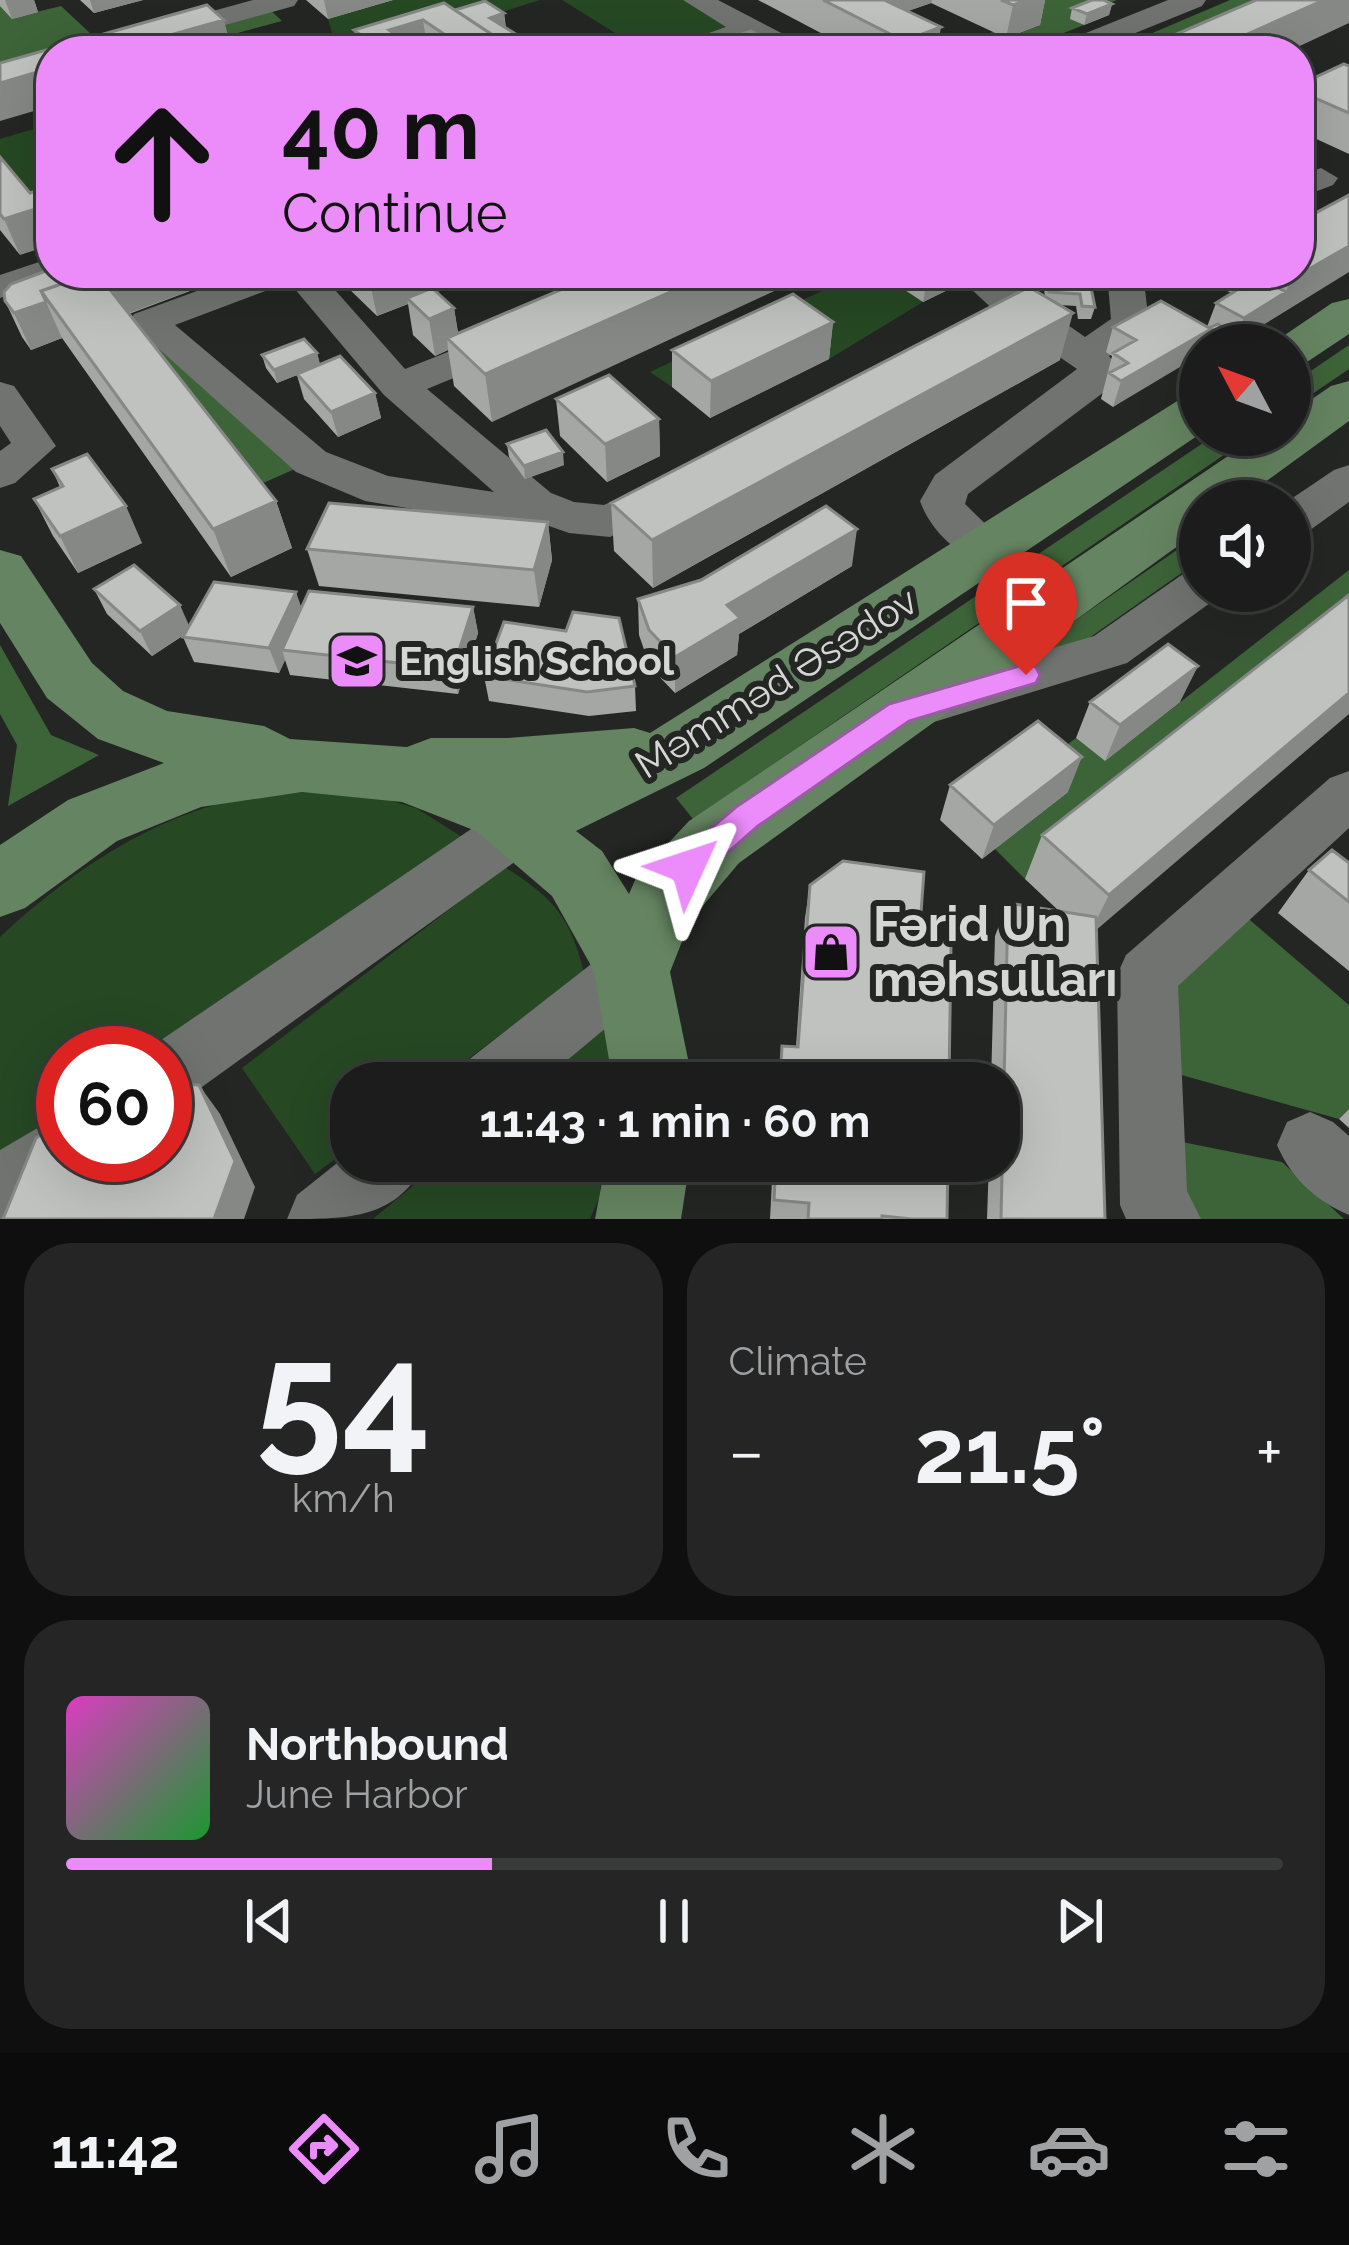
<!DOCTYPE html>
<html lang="en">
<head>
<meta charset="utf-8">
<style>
	body { margin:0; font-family:Raleway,sans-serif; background:#242524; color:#f1f3f6; height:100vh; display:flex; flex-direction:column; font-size:45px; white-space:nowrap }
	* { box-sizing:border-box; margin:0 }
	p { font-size:39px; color:#a0a1a3 }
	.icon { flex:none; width:66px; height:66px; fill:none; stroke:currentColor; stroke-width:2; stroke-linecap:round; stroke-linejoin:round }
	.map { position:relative; height:1219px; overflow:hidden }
	.panel { display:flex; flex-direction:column; gap:24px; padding:24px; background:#0f0f0f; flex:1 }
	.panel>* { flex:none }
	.hud { position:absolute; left:36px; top:36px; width:1278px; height:252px; border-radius:48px; box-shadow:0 12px 48px #0002,0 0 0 3px #393a3a; background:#ec8cfb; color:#111; overflow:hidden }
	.needle { width:78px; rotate:311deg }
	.controls { position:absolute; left:1179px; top:324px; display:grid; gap:24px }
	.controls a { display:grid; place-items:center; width:132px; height:132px; border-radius:50%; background:#1b1c1b; box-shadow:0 12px 48px #0002,0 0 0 3px #393a3a; font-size:60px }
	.speed { position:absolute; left:36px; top:1026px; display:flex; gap:24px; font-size:60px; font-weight:700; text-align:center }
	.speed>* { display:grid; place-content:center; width:156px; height:156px; border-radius:50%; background:#1b1c1b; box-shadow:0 12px 48px #0002,0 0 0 3px #393a3a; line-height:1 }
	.speed .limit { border:18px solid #d22; background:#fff; color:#111 }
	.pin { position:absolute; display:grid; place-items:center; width:102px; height:102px; color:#fff; margin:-123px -51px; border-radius:50% 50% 50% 0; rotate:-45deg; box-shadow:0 0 12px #0007 }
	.pin .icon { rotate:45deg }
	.me { position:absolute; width:132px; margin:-66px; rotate:48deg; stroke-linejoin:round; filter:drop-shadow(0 0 9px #0008) }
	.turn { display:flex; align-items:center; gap:42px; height:252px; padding:0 48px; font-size:54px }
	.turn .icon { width:156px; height:156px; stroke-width:2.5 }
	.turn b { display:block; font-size:84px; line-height:102px }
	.big { font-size:90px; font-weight:700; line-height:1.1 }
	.panel .card { flex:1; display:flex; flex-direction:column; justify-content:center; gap:18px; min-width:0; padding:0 42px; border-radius:48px; background:#242524 }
	.panel .dial { align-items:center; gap:0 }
	.dial b { font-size:156px; line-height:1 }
	.song { display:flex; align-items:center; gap:36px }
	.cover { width:144px; height:144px; border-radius:18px; background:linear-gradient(135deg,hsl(310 70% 55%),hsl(130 70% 35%)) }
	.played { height:12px; border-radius:6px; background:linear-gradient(90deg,#ec8cfb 35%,#393a3a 35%) }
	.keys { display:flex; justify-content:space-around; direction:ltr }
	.heat { display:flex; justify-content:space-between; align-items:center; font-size:66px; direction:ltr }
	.panel .tiles { flex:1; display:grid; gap:24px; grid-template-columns:1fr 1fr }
	.card:last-child { grid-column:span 2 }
	.trip { position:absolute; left:330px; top:1062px; width:690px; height:120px; border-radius:48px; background:#1b1c1b; box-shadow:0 12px 48px #0002,0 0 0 3px #393a3a; font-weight:700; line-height:120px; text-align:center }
	.dock { display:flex; height:192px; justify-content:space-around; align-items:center; background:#0b0b0b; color:#a0a1a3 }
	.dock .icon { width:84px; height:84px }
	.dock .selected { color:#ec8cfb }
	.dock b { font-size:54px; color:#f1f3f6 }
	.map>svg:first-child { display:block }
	.green { fill:#264823 }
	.forest { fill:#3d6338 }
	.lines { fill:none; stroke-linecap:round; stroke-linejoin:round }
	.minor { fill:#707370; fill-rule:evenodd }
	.major { fill:#658461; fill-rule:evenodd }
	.wall { fill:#a5a7a4 }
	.shaded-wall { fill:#868886 }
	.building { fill:#c0c2bf; stroke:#868886; stroke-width:3 }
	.route { fill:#ec8cfb; stroke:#995ba3; stroke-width:3 }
	.labels { text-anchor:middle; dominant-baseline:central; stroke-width:12; stroke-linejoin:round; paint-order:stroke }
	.poi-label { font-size:39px; font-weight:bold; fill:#d5d6d5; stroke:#242624; text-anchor:start }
	.street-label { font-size:39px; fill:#d5d6d5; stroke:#242624 }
	.near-poi-label { font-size:48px; font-weight:bold; fill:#d5d6d5; stroke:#242624; text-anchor:start }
</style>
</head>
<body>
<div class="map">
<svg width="1349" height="1219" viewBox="0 0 1349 1219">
	<rect width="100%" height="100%" fill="#242624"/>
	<path class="green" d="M393,0h147l-99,31 -10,-7 -94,26 -9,-31z
		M562,0h135l53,28 -66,23h-40z
		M51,124v64l-31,11 -20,-25v-35z
		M860,273h26l37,29 -94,57 -40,-28 -117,56 -22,-15z
		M364,793l52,15 46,29 -315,216h-84v57l-63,43v-216c74,-69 169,-133 272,-143 30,-3 62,-1 92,-1z
		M505,867c48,31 65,49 79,105l-148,111h-85v64l-36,27 -73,-106z
		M608,1025l3,58h-74z
		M443,1161h161l-5,37 -9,21h-217z"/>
	<path class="forest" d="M0,0h25l-24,6 11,12 49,-12 46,43 158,-44 17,16 -111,30h-120v35l-51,14z
		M1032,0h85l-46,19 13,6 -66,26h-72l47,-19 14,6 31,-12z
		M1230,0h106l-114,51h-112z
		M155,331l156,131 -64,28 -117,-151z
		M1349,345v24l-59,40v-24z
		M1215,435h38l-560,384 -17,-21z
		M1200,534v26l-111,78 -74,24z
		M1349,570v51l-324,258 -30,-30 43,-82 38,-29 29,23z
		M0,645l51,90 48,20 -91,51 9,-61 -17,-31z
		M1229,902l120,103v104l-10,10 -190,-53 -2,-91z
		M1152,1136l130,26 62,57h-177z"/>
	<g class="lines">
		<path class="minor" d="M253,0h45l-4,6 -163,45h-47l5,-6z
			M683,0h35l98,51h-39l-28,-13 -37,13h-43l5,-6 52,-18z
			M1168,0h38l-4,6 -111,45h-40l5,-6z
			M1321,168l17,10 -5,7 -34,13v-22z
			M51,258v15h15l-2,4 -64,21v-23z
			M246,273h74l85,96 93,-37h28l5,8 -5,8 -99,41 124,104 23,9 30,3 66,-31 16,4 6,11 -6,11 -76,37 -41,-4 -37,-13 -23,5 -144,-24 -69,-29 -167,-150 5,-8zM289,282l95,113 110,97 -106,-16 -62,-24 -151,-127z
			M954,273h40l91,64 26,-18 -4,-46h36l6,50 -40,33 9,12 -14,24 -136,102 -3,10 45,44 -7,12c-34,10 -72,-27 -83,-59l15,-26 142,-106 -77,-53z
			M0,382l14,4 42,60 -41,37 -15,5v-37l11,-8 -11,-17z
			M1349,465v37l-43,31 -16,5 -2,-37 46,-31z
			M1200,569v22h21l-4,7 -90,65 -206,63 -18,-6 -8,-14 8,-14 191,-56 89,-62z
			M1349,771v57l-171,158 9,205 14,28h-75l-6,-14 -3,-230 9,-20 204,-177z
			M525,799l20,7 8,17 -8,17 -357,257 -23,10v-54h-23l363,-247z
			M634,939l21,8 9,20 -9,20 -115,96h-82l9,-22 146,-114z
			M1310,1112l23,10 16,14v79c-33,-14 -58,-37 -72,-70l10,-23z
			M63,1113v42h29c-11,26 -63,64 -92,64v-69z
			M351,1152v9h75c-29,58 -75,58 -139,58l10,-24z"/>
		<path class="major" d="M1349,299v35l-42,28 -17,4v-21h-20l62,-42z
			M1349,381v40l-110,80h-39v29l-461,333 -49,58 -20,51 23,111h-80l-19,-112 -42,-75 -76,-65 -74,-29 -100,-10 -101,15 -84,34 -92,67 -25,9v-72l68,-45 96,-37 -66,-24 -51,-41 -47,-75v-73l21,6 71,107 31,28 44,20 97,15 26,13 117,8 24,-9h77l126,-10 16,5 532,-335 18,-4v40l-496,334 -128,63 26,20 27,43 7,-16 53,-57 570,-386h31v-21l41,-28z
			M606,1161h84l-9,58h-86z"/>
	</g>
	<path class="wall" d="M0,0h34l4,12 -26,7 -12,-13z
		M80,0h63l-49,13z
		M306,0h87l-65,19z
		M758,0h287l-5,25 -34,13 -75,-35 -23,8 29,40h-82z
		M1112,4l-3,11 -25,10 -14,-6 2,-11z
		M455,10l49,3 2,15 21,13 36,10h-205l-4,-21z
		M724,40l48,11h-48z
		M1349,66v88l-50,-23v-46z
		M0,157l20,98 -20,-25z
		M51,273h187l-109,41 147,187 16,47 -61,29 -169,-239 -31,12 -9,-13 -17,-36z
		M343,273h141l-47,19 17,16 4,25 142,-60 -108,149 -38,-36 -6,-36 -13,6 -22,-21 -5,-31 -31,12 -31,-30z
		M882,273h82l-2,10 -39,19 -41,-27z
		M1007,273h81l7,34 -4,12h-13l-2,-13 -16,-1v55l-407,228 -39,-37 -3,-48 434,-207 -2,-14 -19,6z
		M1234,273h65l-24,44 -42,25 -1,3h-32l-87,62 -12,-8 11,-43 -6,-4 7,-25h94l9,-24 16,-10 -5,-2z
		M833,322l-4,37 -119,59 -38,-31v-37z
		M317,353l3,11 55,29 6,25 -43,19 -34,-38 -7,-24 -20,8 -11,-15 -4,-13z
		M556,399l103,20 1,37 -53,26 -47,-46z
		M507,444l57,21 -39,14 -16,-22z
		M52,469l90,74 -64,30 -25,-37 -19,-37 26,-12z
		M548,522l4,38 -13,47 -220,-21 -12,-37z
		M852,566l-113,68 -2,21 -62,38 -25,-26 -11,-32 -1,-36z
		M94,589l95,37 112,-19h172l5,26 -20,61 -168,-19 -5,-15 -6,13 -85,-11 -11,-25 1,-2 -32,21 -45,-42z
		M1349,595l-253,335 9,289h-118l2,-58h10v-78h-8l4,-147 13,-33 52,9 -35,-33 17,-44z
		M484,676l151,10 1,25 -47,5 -100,-15z
		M1090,702h90l-75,59 -29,-23z
		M950,785l118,7 -86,67 -42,-39z
		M1349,863v108l-71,-58 31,-43z
		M810,885l109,54 30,144h-171l4,-37 14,1 9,-129z
		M1349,1109v19l-10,-9z
		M773,1161h175l-1,58h-177z"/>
	<path class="shaded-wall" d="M5,0h29l4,12 -26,7z
		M90,0h53l-49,13z
		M324,0h69l-65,19z
		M880,0h52l-1,3 -60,21z
		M1027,0h18l-5,25 -34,13 7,-33z
		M1324,0h25v23l-60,28h-80z
		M1112,4l-3,11 -25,10 3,-11z
		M504,13l2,23 -16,-18z
		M224,20l8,31h-119z
		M423,20l5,31h-35l-4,-21z
		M941,27l-4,24h-34l1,-10z
		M773,44l-1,7h-20z
		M51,68v38l-51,15v-38z
		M51,204v41l-31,10 -16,-36z
		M1349,246v26l-115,71 10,-25 42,-26 4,-12z
		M162,273h76l-166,61 -24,-33z
		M368,273h116l-73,29 -4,-4 1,6 -31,12z
		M713,273h100l-321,149 -7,-48z
		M928,273h36l-2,10 -39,19z
		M1034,273h12l-3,9 -19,6 3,-13z
		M46,302l16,36 -31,12 -17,-37z
		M454,308l6,37 -13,-7 1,12 -13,6 -6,-37z
		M1073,313l-13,47 -407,228 -1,-48z
		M833,322l-4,37 -119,59 1,-37z
		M1211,329l-6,16h-5v10l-87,52 8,-26z
		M1236,335l-4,10h-10l2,-4z
		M317,353l3,13 -43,17 -3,-13z
		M375,393l6,25 -43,19 -7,-25z
		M659,419l1,37 -53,26 -2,-38z
		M563,452l1,13 -39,14 -1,-13z
		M276,501l16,47 -61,29 -18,-48z
		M126,506l16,37 -64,30 -18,-37z
		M548,522l4,38 -13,47 -5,-37z
		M857,529l-5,37 -113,68 -2,21 -62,38v-36l52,-52z
		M296,592l9,26 -23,32 3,10 -6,13 -10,-25z
		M180,605l11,25 -39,26 -12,-25z
		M473,607l5,26 -20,61 -5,-25z
		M1198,666l-18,36 -75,59 15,-36z
		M1349,693v21l-261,223 21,-42z
		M1082,757l-14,35 -86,67 12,-34z
		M199,1085l21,29 35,73 -11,32h-30z"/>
	<path class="building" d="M823,0h61l57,27 -37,14z
		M1001,0h26l-14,5z
		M1092,0h11l9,4 -25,10 -15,-6z
		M1256,0h68l-115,51h-72z
		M485,1l19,12 -14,5 37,23 15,-4 20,13 -45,1 -62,-41z
		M444,3l73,48h-48l-46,-31 -34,10 30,21h-36l-29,-21z
		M207,5l17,15 -111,31h-62v17l-51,15v-20z
		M751,31l22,13 -21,7h-9l-19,-11z
		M1344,64l5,2v47l-50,-22v-6z
		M0,157l30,36 21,-7v18l-47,15 -4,-5z
		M1349,195v51l-59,34 -13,-7h22v-51z
		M51,269v4h42l-52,18 5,11 -32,11 -9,-12 -1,-9 7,-8z
		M94,273h3l179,228 -63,28 -172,-238z
		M97,273h65l-51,18z
		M600,273h113l-228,101 -38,-36z
		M1047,273h41l7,34 -13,-1 -2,-12 -31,-2z
		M1258,277l28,15 -42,26 -28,-15z
		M1029,287l44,26 -421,227 -41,-37z
		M432,288l22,20 -25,11 -22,-21z
		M793,294l40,28 -122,59 -39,-31z
		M1161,301l50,28 -90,52 -12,-8 19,-10 -15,-10 23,-13 -23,-13z
		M1218,324l18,11 -12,6 -14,-9 -1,-4z
		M304,339l13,14 -43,17 -12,-15z
		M340,356l35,37 -44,19 -34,-38z
		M609,375l50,44 -54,25 -49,-45z
		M546,430l17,22 -39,14 -17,-22z
		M87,454l39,52 -66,30 -26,-37 29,-13 -11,-17z
		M329,503l219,19 -14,48 -227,-21z
		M826,506l31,23 -130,76 13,13 -65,39 -26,-27 -11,-31 63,-19z
		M134,565l46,40 -40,26 -46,-42z
		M214,582l82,10 -27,56 -86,-11z
		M309,591l164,16 -20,62 -171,-19z
		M1349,595v98l-240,202 -67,-60z
		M573,612l46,6 16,68 -48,6 -103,-16 20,-54 62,9z
		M1168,644l30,22 -78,59 -30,-23z
		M1038,721l44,36 -88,68 -44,-40z
		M1332,850l17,13v39l-40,-32z
		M843,861l81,11 -5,67 32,4 -2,140h-169l2,-37 16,1 12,-162z
		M1008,903l88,14 9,302h-104z
		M165,1084l34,1 36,76 -21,58h-211l33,-81 27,-18v35h102z
		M776,1161h172l-1,58h-35l-30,-3v3h-74l1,-16 -35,-3z"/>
	<path class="route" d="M1026,664l10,3 4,8 -4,8 -127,38 -151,105 -58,51 -12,4 -11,-4 -5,-10 5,-10 59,-50 153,-103z"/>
	<defs>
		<symbol id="university-square" viewBox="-11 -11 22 22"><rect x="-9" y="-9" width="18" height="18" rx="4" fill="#ec8cfb" stroke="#242624"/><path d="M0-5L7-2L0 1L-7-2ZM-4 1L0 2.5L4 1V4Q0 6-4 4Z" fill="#111"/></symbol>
		<symbol id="shop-square" viewBox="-11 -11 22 22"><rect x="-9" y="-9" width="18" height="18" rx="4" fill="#ec8cfb" stroke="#242624"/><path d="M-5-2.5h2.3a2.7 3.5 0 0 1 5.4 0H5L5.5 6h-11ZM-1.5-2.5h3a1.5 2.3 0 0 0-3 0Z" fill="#111"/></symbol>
	</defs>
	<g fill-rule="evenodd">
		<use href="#university-square" x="324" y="628" width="66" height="66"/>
		<use href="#shop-square" x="798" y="919" width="66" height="66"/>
	</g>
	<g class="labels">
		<g class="poi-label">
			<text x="399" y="661">English School</text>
		</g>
		<g class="street-label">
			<text transform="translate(776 682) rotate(-32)">Məmməd Əsədov</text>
		</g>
		<g class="near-poi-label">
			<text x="873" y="924">Fərid Un<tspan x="873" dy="55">məhsulları</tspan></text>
		</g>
	</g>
</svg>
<div class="controls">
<a><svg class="needle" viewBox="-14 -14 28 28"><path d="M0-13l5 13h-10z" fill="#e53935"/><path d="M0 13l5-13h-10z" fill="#a0a1a3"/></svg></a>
<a><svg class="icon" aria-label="sound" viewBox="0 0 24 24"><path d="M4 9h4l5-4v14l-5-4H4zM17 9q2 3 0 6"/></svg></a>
</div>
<div class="speed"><div class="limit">60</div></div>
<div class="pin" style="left:1026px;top:675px;background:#d93025"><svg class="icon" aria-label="arrive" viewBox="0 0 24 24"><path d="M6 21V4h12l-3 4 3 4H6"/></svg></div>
<svg class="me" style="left:688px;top:867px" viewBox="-20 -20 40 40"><path d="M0-17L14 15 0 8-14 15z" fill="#ec8cfb" stroke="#fff" stroke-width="4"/></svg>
<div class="trip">11:43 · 1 min · 60 m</div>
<div class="hud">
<div class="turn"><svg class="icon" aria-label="ahead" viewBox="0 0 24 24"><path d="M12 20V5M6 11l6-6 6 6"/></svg><div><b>40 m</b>Continue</div></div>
</div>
</div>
<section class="panel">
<div class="tiles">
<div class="card dial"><b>54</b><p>km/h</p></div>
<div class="card"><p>Climate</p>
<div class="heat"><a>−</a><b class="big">21.5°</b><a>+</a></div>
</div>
<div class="card">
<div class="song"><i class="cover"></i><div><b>Northbound</b><p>June Harbor</p></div></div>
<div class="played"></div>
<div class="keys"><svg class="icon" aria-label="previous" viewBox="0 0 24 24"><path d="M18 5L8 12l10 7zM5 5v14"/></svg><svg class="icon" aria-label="pause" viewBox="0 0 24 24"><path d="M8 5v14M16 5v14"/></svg><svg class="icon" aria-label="next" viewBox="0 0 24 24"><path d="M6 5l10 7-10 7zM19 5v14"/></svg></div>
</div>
</div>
</section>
<nav class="dock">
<b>11:42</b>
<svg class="icon selected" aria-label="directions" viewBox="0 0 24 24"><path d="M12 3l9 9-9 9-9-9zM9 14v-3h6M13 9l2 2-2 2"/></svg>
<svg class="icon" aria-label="music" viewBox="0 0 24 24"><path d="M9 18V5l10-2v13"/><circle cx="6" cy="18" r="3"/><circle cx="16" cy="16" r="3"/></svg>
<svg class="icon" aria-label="phone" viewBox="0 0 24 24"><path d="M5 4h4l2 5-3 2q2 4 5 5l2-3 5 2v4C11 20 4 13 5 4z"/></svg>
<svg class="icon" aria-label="climate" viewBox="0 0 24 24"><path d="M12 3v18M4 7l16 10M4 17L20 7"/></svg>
<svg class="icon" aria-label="car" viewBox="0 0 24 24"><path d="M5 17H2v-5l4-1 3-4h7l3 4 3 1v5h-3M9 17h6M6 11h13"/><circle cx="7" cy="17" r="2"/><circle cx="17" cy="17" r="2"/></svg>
<svg class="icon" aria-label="filters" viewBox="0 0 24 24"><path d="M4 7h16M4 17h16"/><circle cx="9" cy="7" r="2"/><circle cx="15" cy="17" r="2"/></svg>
</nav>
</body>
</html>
